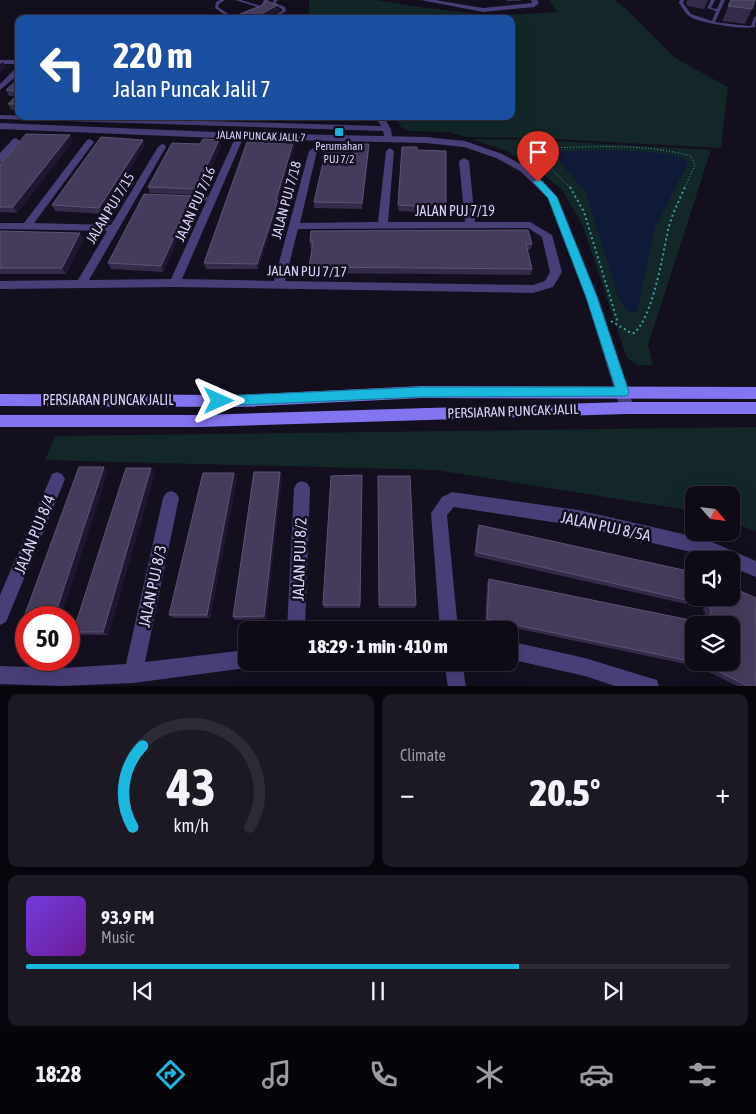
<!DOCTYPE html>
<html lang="en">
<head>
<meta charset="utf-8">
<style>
	body { margin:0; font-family:"Asap Condensed",sans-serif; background:#1c1924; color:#f1f3f6; height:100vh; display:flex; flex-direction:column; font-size:19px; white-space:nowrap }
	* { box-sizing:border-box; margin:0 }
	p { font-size:16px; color:#9b9ba1 }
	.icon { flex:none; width:28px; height:28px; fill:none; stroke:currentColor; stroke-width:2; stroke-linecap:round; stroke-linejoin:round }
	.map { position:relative; height:686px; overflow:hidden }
	.drawer { display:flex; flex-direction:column; gap:8px; padding:8px; background:#08060d; flex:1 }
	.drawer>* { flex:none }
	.top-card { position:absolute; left:15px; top:15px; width:500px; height:105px; border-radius:10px; box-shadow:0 5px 20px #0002,0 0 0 1px #2e2b36; background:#1a4fa0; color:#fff; overflow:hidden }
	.needle { width:32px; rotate:118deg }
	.fabs { position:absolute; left:685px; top:486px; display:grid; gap:10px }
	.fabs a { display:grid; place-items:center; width:55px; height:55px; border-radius:10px; background:#0e0b17; box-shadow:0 5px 20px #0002,0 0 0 1px #2e2b36; font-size:25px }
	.speed { position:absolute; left:15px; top:606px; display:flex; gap:10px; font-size:25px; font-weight:700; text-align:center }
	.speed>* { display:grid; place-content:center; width:65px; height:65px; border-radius:50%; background:#0e0b17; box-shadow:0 5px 20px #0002,0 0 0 1px #2e2b36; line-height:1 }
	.speed .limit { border:8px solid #d22; background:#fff; color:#111 }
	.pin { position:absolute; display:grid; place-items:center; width:42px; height:42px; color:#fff; margin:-51px -21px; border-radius:50% 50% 50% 0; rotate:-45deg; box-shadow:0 0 5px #0007 }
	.pin .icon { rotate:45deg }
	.me { position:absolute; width:55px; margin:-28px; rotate:90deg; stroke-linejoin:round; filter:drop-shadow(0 0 4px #0008) }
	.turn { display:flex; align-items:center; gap:18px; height:105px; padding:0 15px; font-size:22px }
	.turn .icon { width:65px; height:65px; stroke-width:2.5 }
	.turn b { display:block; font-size:35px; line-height:42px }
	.big { font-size:38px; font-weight:800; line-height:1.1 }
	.drawer .widget { flex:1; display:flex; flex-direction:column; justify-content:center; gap:8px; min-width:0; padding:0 18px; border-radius:10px; background:#1c1924 }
	.drawer .dial { align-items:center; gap:0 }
	.dial svg { height:130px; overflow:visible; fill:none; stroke:#2e2b36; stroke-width:7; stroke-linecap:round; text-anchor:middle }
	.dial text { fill:#f1f3f6; stroke:none }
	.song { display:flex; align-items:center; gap:15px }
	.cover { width:60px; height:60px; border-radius:8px; background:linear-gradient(135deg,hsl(260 70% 55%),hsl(280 70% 35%)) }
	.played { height:5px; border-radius:2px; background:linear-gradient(90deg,#1ab7de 70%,#2e2b36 70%) }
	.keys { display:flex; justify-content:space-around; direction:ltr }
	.heat { display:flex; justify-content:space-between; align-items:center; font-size:28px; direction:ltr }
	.drawer .tiles { flex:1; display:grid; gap:8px; grid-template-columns:1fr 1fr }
	.widget:last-child { grid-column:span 2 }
	.trip { position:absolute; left:238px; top:621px; width:280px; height:50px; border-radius:10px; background:#0e0b17; box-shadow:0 5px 20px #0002,0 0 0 1px #2e2b36; font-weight:800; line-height:50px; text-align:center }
	.menu { display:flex; height:80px; justify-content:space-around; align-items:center; background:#060409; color:#9b9ba1 }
	.menu .icon { width:35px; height:35px }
	.menu .current { color:#1ab7de }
	.menu b { font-size:22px; color:#f1f3f6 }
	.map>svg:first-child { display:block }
	.green { fill:#132728 }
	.water { fill:#0f1a38 }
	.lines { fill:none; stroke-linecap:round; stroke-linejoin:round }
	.path-far1 { stroke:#3ba0a4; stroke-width:1; stroke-dasharray:1 2; stroke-linecap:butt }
	.path { stroke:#3ba0a4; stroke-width:2; stroke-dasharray:2 3; stroke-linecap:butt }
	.service { fill:#473f78; fill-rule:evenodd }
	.minor { fill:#473f78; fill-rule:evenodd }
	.tertiary { fill:#473f78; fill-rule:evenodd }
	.secondary { fill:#8374ef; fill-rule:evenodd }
	.wall { fill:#342a4a }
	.shaded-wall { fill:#1f1731 }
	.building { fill:#453c5d; stroke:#5d5376 }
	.route { fill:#1ab7de; stroke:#117790 }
	.poi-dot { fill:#1ab7de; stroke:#130f1f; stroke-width:2 }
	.labels { text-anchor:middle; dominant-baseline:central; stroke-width:5; stroke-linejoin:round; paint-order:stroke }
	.far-street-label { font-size:11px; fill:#dad2fa; stroke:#130f1f }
	.far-poi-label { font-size:11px; fill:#dad2fa; stroke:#130f1f }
	.street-label { font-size:14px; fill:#dad2fa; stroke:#130f1f }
	.near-street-label { font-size:16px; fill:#dad2fa; stroke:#130f1f }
</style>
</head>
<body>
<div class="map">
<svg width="756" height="687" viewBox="0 0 756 687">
	<rect width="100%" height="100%" fill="#130f1f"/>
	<path class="green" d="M309,0h67l43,7 75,9 63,-4 -8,-12h65l12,9 49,49 53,29 -7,61 -188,-10 -68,-1 -16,-5 -41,-1 -7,-4 -8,-11h118v-97h-202z
		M472,139l64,1 175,10 -63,195 5,20h-15l-11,-7 -44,-132 -21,-36 -30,-25 -28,-15z
		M756,427v104l-25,-8v-28h-37v16l-258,-41 -391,-10 10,-24z"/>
	<path class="water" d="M562,151c32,0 100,-4 127,10l-34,67 -18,83 -6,3 -12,-14 -33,-107 -26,-31 -2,-7z"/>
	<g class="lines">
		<path class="path-far1" d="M572,189l-28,-27 -4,-9 5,-5c48,-1 99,-5 146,8l4,9 -11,24"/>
		<path class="path" d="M570,187l14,25 34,111
			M611,321l20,12h3c18,-15 28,-74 33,-98 3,-17 11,-32 18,-48"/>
		<path class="service" d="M220,0h5l-6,4 -1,3 15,10 25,-10 -23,-7h6l20,6 3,-6h4l-5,8 -27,11h-5l-16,-11 1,-6z
			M274,0h4l-3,3 10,4 1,4 -14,8h-5l15,-8v-2l-10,-5z
			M680,0h4l-1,3 8,11 21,7 4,-10 -9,-3 4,-8h4l-4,8 6,1 4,-9h4l-10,22 24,3 12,1 3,-9 2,-1 -1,11c-11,3 -57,-4 -66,-11 -4,-3 -7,-9 -10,-13z
			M185,196l27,1 3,2 -3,2 -29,-2v-2z"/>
		<path class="minor" d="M421,0h14l48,8 49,-5 -1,-3h6l2,3 -5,4 -51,5z
			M0,60h19v4h-19z
			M16,68h3v6l-19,16v-6z
			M0,115l381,11 -6,-10h8l8,13 1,8 -7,2 -2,-8 -383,-12z
			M240,133l4,3 -62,143 92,2 35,-130 4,-3 4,3 -17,72 78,-1 8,-71 4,-3 4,3 -6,71h77l-6,-61 5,-3 5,3 6,61h55l22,13 10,37 -9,15 -20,6 -358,-6 -175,2v-8l78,-1 29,-49 -107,-2v-6h24l63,-83 3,-1 4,3 -60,81 77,2 47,-78 4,-3 3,1 1,2 -77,133 82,-1 65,-143zM528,228l14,9 8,35 -5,9 -12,4 -248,-4 13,-52z
			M16,138l4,3 -17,20 -3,1v-9l13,-14z
			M57,472l5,2 3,5 -59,143 -6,3v-30l52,-121z
			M302,481l5,2 3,5 -5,142h-18l7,-142 3,-5z
			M171,491l5,2 3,5 -34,164 101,-12v12h8l-2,3 -6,3 -113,15 -71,3 -62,-2v-18l62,2 64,-4 37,-166 3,-5z
			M452,492l126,18 127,29 51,22v16l-25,-10v-7h-15l-12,-5 -126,-29 -124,-19 -7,8 11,115h-18l-9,-117 11,-16z
			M509,641l76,17 65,20 7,2 2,7h-41l-33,-11 -76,-17z
			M444,662h18l4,25h-18z"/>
		<path class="tertiary" d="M0,123l240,10 186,4 39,4 37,13 24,13 31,30 41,100 36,111 -2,4 -5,2 -5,-2 -2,-4 -34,-111 -38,-99 -28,-27 -24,-13 -32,-11 -38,-4 -186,-4 -240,-10z"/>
		<path class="secondary" d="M422,386l334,1v12l-334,-1 -183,9 -239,-1v-12l239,1z
			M627,402h129v12h-129l-427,13h-200v-12h200z"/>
	</g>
	<path class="wall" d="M506,0h15v1h-14z
		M687,0h21l-4,9 -16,-3 -2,-2z
		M731,0l21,9 -7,15 -23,-3z
		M278,5l1,5 -17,9h-21l-1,-5z
		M19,78v32h-8l-3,-6 7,-8h-6l-3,-6z
		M238,116h100v3z
		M294,139l1,6 -17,58 1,3 -21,63h-52l-2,-6z
		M73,141l-56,72 -17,-1v-48z
		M369,144v6l-7,59 -48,-1v-6l41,-56z
		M145,145l-43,69 -47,-3 -3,-6z
		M221,146l-23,49 -48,-2 -2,-6z
		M402,147l15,3 29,54v6l-31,-1v3l-17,-1z
		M193,196l1,6 -31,70 -52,-3 -3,-6z
		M0,231l84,7 -18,36h-66z
		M310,242l222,2 -2,6h-2l4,19 -1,6 -221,-2 -1,-6 3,-19h-2z
		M151,468l4,5 -47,162h-30l-5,-3z
		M280,472l2,4 -16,143 -31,1 -2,-3z
		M362,475l-2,133h-36l-1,-3z
		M378,476l38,129 -1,3h-36z
		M237,478l-27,140h-37l-4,-3z
		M479,525l212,76 -5,3 -212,-48 3,-26z
		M489,579l207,84 -6,2 -205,-43 2,-39z
		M705,598h26l25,89h-17l-40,-20v-5h32v-37h-28l2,-13 -2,-1z"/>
	<path class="shaded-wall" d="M278,5l1,5 -17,9h-11z
		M3,62l3,5 -6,5v-8z
		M70,135l3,6 -56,72 -4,-6z
		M294,139l1,6 -17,58 1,3 -21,63 -1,-5z
		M143,140l2,5 -43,69 -3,-6z
		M219,140l2,6 -23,49 -2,-6z
		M369,144v6l-7,59v-6z
		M193,196l1,6 -31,70 -2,-6z
		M80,233l4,5 -18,36 -4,-6z
		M104,467l4,5 -47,146h-7z
		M151,468l4,5 -47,162 -5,-3z
		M280,472l2,4 -16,143 -2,-3z
		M234,473l3,5 -27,140 -3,-3z"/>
	<path class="building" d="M731,0h24l-3,9 -24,-3z
		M266,1l12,4 -27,14 -11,-5 23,-9z
		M19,78v13l-13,-1z
		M19,93v11h-11z
		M26,134l44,1 -57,72h-13v-43z
		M101,137l42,3 -44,68 -47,-3z
		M203,139l16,1 -23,49 -48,-2 24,-44 28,1z
		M276,139h18l-18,61h2l-21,64 -53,-1 43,-121 27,1z
		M355,144h14l-7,59 -48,-1 13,-57 28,1z
		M402,147h15v3l29,1v53l-31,-1v3l-17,-1z
		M144,194l49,2 -32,70 -53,-3z
		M528,230l4,14h-6l6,25 -223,-2 4,-25h-3l1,-11z
		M0,231l80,2 -18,35h-62z
		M79,467h25l-50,151h-28v10h-6z
		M126,468h25l-48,164h-30z
		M254,472h26l-16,144 -31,1z
		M203,473h31l-27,142h-38z
		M362,475l-2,130h-37l8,-129z
		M378,476h32l6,129h-37z
		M479,525l209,46 3,30 -215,-49z
		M489,579l201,41 4,28v14l-207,-43z
		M731,587l25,11v89h-6l-45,-22v-3h26v-37h-22l2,-16 -2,-1 1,-10h21z"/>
	<path class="route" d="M538,179l3,1 16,17 40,100 32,95 -2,4 -205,1 -203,9 -4,-1 -2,-4 2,-4 4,-1 203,-9h193l-29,-90 -38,-99 -15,-16z"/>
	<rect class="poi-dot" x="334" y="127" width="10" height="10" rx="2.5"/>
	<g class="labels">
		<g class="far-street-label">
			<text transform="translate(261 136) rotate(2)">JALAN PUNCAK JALIL 7</text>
		</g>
		<g class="far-poi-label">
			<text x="339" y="146">Perumahan<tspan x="339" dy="13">PUJ 7/2</tspan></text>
		</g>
		<g class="street-label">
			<text transform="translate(286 200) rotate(-75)">JALAN PUJ 7/18</text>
			<text transform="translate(195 204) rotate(-66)">JALAN PUJ 7/16</text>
			<text transform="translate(110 208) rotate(-59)">JALAN PUJ 7/15</text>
			<text x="455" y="211">JALAN PUJ 7/19</text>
			<text transform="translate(307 271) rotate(1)">JALAN PUJ 7/17</text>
			<text x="108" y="400">PERSIARAN PUNCAK JALIL</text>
			<text transform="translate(513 411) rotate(-2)">PERSIARAN PUNCAK JALIL</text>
		</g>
		<g class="near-street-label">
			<text transform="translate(606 526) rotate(12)">JALAN PUJ 8/5A</text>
			<text transform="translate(34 534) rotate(-68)">JALAN PUJ 8/4</text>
			<text transform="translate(299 559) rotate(-88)">JALAN PUJ 8/2</text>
			<text transform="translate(152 586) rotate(-78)">JALAN PUJ 8/3</text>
		</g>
	</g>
</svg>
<div class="fabs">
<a><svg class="needle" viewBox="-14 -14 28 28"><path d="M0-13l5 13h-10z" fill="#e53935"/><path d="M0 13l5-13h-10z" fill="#9b9ba1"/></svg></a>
<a><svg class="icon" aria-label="sound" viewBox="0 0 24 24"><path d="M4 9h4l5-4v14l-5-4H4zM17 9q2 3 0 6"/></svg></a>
<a><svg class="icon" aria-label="layers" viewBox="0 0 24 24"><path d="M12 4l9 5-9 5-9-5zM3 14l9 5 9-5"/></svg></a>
</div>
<div class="speed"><div class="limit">50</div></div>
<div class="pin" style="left:538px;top:182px;background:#d93025"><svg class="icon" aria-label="arrive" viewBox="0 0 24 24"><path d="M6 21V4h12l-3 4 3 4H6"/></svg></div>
<svg class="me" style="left:219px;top:401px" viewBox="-20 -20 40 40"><path d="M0-17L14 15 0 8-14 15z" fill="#1ab7de" stroke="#fff" stroke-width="4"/></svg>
<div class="trip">18:29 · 1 min · 410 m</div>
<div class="top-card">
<div class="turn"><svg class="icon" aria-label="left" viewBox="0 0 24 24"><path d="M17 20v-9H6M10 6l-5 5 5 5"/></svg><div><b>220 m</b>Jalan Puncak Jalil 7</div></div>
</div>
</div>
<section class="drawer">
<div class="tiles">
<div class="widget dial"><svg viewBox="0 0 100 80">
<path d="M14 69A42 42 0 1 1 86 69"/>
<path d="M14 69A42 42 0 0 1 20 19" stroke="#1ab7de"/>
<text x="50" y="56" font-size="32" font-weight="700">43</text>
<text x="50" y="72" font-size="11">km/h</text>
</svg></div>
<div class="widget"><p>Climate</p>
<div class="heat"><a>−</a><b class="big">20.5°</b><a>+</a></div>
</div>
<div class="widget">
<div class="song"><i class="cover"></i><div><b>93.9 FM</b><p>Music</p></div></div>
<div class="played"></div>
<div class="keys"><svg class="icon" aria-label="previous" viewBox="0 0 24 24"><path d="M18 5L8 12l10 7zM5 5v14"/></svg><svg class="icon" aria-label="pause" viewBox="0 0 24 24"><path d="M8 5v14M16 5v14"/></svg><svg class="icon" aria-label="next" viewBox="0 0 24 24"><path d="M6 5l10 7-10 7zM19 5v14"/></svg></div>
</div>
</div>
</section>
<nav class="menu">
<b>18:28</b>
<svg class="icon current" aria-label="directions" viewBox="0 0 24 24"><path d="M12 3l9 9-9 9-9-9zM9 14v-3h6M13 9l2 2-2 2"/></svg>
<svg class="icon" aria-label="music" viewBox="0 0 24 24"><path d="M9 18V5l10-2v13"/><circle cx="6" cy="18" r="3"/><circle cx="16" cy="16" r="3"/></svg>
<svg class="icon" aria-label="phone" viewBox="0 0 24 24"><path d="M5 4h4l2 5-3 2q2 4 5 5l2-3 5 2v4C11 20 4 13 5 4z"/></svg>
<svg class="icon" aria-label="climate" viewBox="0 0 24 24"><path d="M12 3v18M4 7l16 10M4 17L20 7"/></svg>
<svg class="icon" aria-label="car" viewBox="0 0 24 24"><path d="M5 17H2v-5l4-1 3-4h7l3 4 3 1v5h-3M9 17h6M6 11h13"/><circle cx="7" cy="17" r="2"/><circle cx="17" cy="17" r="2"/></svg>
<svg class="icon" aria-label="filters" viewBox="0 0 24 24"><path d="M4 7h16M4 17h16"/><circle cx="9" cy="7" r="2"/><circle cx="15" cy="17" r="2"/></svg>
</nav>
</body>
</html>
